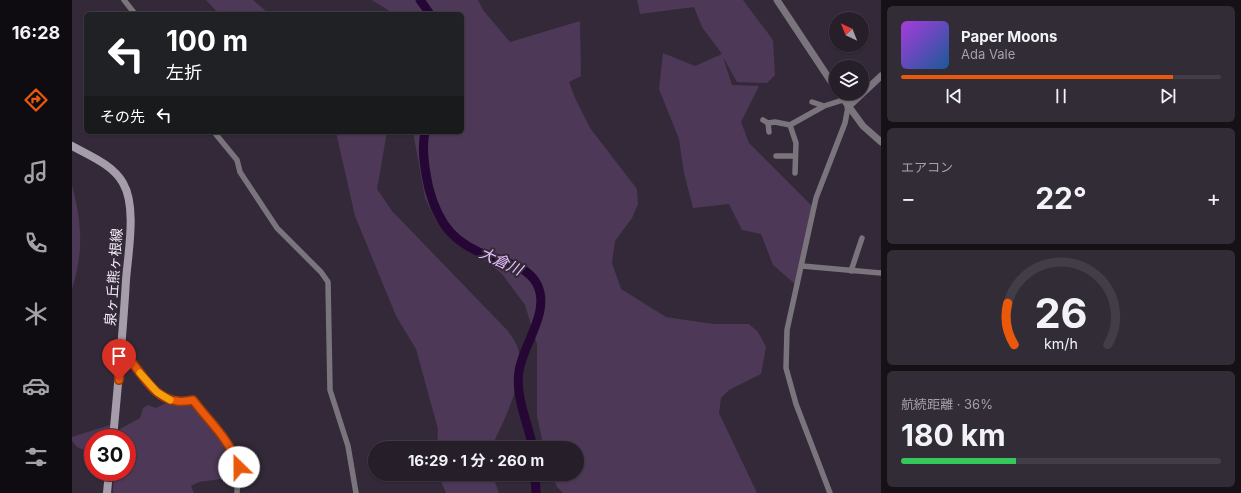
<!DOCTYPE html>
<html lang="ja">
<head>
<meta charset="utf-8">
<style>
	body { margin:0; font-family:Inter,"Noto Sans JP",sans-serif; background:#322c36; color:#f1f3f6; height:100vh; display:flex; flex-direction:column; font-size:15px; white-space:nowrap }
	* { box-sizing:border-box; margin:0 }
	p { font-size:13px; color:#a4a2a8 }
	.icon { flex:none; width:22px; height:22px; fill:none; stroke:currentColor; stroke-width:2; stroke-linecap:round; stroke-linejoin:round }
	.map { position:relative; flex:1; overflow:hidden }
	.sheet { display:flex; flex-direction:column; gap:6px; padding:6px; background:#151117; width:360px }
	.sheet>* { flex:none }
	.guide { position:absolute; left:12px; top:12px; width:380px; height:122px; border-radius:6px; box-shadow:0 1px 3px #0004,0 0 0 1px #423d47; background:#202124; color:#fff; overflow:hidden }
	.needle { width:26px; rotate:317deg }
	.buttons { position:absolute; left:757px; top:12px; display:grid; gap:8px }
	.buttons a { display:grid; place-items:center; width:40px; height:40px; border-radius:50%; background:#261f2a; box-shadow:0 1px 3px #0004,0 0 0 1px #423d47; font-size:20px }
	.speed { position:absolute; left:12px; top:429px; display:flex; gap:8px; font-size:20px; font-weight:700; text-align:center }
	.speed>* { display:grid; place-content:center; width:52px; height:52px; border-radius:50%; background:#261f2a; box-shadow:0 1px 3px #0004,0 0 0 1px #423d47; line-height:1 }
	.speed .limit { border:6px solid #d22; background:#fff; color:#111 }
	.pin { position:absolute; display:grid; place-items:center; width:34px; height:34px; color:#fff; margin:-41px -17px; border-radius:50% 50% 50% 0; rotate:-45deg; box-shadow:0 0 4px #0007 }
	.pin .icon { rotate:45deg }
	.me { position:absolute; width:44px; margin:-22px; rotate:337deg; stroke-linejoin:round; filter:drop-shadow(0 0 3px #0008) }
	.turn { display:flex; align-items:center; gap:14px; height:84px; padding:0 16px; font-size:18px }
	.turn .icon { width:52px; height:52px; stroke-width:2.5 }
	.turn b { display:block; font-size:28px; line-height:34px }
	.then { display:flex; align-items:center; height:38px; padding:0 16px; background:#0003; gap:8px; font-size:15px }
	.big { font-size:30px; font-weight:700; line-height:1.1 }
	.sheet .widget { flex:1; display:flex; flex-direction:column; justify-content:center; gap:6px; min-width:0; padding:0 14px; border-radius:6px; background:#322c36 }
	.sheet .dial { align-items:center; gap:0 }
	.dial svg { height:104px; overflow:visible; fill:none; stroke:#423d47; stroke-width:7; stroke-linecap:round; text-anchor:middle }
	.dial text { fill:#f1f3f6; stroke:none }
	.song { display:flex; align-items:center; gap:12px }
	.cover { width:48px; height:48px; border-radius:6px; background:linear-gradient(135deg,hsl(280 70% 55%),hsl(210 70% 35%)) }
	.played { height:4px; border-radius:2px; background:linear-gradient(90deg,#ea580c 85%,#423d47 85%) }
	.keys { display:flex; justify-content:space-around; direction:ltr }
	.heat { display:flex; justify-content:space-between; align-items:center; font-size:22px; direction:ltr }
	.charge { height:6px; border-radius:3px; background:linear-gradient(90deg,#34c759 36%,#423d47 0) }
	.trip { position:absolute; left:296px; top:441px; width:216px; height:40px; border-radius:20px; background:#261f2a; box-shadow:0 1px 3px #0004,0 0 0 1px #423d47; font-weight:700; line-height:40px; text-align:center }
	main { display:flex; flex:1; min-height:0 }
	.dock { display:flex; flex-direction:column; width:72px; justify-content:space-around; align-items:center; background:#0f0c11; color:#a4a2a8 }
	.dock .icon { width:28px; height:28px }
	.dock .current { color:#ea580c }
	.dock b { font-size:18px; color:#f1f3f6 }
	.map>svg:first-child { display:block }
	.green { fill:#4d3957 }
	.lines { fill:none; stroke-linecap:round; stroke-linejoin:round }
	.river { stroke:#260634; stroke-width:9 }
	.minor { stroke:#7a757d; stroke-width:5.5 }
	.tertiary { stroke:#7a757d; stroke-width:7 }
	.secondary { stroke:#a59da9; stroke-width:8 }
	.route-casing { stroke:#983908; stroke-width:10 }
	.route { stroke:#ea580c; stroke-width:7 }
	.slow { stroke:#f59e0b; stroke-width:7 }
	.labels { text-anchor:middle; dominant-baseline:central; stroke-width:4; stroke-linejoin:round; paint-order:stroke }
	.street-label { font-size:14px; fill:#f5eef8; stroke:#332938 }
	.water-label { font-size:15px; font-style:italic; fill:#eac1ff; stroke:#332938 }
</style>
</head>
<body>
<main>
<nav class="dock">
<b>16:28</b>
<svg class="icon current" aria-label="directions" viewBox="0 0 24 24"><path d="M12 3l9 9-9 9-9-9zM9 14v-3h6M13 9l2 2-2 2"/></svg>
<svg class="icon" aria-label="music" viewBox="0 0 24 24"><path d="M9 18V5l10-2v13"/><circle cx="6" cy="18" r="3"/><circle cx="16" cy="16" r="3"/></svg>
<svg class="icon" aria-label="phone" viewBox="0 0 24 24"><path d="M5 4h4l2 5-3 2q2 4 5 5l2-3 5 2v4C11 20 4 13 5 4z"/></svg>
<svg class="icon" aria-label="climate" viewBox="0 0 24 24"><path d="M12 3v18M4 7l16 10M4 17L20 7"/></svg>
<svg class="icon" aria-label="car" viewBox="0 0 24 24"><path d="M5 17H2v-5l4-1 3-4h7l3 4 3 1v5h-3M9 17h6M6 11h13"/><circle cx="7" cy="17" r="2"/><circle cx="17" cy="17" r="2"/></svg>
<svg class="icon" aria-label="filters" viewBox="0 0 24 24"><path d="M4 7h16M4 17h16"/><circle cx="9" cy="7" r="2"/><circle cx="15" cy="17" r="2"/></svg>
</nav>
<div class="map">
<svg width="809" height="493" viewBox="0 0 809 493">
	<rect width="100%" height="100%" fill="#332938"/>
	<path class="green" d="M134,0h47l15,13 10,1h-59z
		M300,0h106l5,10 27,32 70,-21 1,55 -12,6 6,16 15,30 47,61 1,15 -6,14 -17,23 -3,22 9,26 45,28 47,7h36l9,8 8,15 -5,27 -32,16 -8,8 -2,15 38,80h-194l-6,-6 -6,-13h26v-26h-33l-7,-32v-72l-12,-39 -23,-31 -26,-21 -21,-14 -19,-18 -11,-23 -12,-66h49v-118h-72l-2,-4z
		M565,0h106l30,40 2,35 -8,8 -30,-1 -14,-25 9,28 27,1 -18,36 8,21 63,63 -17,78 -22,-19 -12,-31 -19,-4 -13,-26 -36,4 -9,-35 -5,-34 -20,-50 4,-36 32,13 27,-12 -20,-27 -8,-20 -54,7z
		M264,132h51l-10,57 15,22 115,119c4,6 10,13 11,19 9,28 -15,73 -27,99h-54l1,-19 -22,-80 -20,-33 -41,-100z
		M0,185c10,39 12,65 0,104z
		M96,402l8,2 15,-1c13,18 30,33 39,53 3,6 4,14 6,21l-37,5 -8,4 3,7h-81l1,-21h13v-34h-8l1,-9 20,-11 3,-10 5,-3 8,3z
		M38,425l-2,13h-15v24l-4,-10 -12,-5 -5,-6v-4z
		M366,474h54l7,19h-53z"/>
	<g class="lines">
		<path class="river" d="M348,0l10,14
			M353,132c-4,18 0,39 4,57 10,37 26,55 62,68 17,6 37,10 46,27 14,28 -14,60 -18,87 -4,26 9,52 14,77
			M463,474l1,19"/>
		<path class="minor" d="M52,0l11,14
			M740,102l12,4
			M691,120l5,3 1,9
			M696,123l7,-1 15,3 34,-19 19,-6
			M718,125l6,18 -1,30
			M142,132l23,28 3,12 37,56 44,44 7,10 2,108 18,56 8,47
			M704,156h19
			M730,266l79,7
			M779,271l11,-33
			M50,351c16,16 30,48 55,50 5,1 11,0 16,-1 14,20 43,43 46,68 0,8 -2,17 -2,25
			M758,493l-34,-89 -10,-36 1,-38 29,-132 29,-75 3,-16"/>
		<path class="tertiary" d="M705,0l59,89
			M767,93l24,33 18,16
			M776,107l33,-31"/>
		<path class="secondary" d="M0,146c18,10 41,19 51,37 14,24 5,70 3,97 -3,53 -8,105 -13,158
			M35,493l2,-21"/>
	</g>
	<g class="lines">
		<defs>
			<path id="route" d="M47,380l3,-29c17,16 30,48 55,50 5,1 11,0 16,-1 18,24 35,37 46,67"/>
		</defs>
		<use href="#route" class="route-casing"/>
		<use href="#route" class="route"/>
		<path class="slow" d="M68,373l17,19 13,8"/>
	</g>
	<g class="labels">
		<g class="street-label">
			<text transform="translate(41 277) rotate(-86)">泉ヶ丘熊ヶ根線</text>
		</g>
		<g class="water-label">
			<text transform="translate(429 261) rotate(25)">大倉川</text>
		</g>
	</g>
</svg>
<div class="buttons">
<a><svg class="needle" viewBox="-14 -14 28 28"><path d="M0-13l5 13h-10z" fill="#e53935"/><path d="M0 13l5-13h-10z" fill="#a4a2a8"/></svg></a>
<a><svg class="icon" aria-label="layers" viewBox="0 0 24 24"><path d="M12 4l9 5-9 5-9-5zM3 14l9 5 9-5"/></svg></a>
</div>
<div class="speed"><div class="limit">30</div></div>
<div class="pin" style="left:47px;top:380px;background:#d93025"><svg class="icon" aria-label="arrive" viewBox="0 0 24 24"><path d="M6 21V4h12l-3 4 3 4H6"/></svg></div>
<svg class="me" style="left:167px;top:467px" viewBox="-20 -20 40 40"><circle r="19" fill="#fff"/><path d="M0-13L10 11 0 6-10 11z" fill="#ea580c"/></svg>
<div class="trip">16:29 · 1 分 · 260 m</div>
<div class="guide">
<div class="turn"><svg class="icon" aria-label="left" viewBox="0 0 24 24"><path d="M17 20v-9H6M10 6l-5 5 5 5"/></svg><div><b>100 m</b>左折</div></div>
<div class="then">その先<svg class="icon" aria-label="left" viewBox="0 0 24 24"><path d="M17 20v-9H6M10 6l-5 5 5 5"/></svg></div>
</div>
</div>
<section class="sheet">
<div class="widget">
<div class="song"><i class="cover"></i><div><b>Paper Moons</b><p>Ada Vale</p></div></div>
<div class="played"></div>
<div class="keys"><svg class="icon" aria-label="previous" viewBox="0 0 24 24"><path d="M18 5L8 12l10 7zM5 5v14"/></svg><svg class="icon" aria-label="pause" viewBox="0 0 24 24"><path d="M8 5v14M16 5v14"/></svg><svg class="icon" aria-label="next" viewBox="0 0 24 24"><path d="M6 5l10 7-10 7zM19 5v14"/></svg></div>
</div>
<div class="widget"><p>エアコン</p>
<div class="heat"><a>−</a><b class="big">22°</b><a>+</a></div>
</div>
<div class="widget dial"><svg viewBox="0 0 100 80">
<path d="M14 69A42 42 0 1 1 86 69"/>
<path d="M14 69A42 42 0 0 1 9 37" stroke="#ea580c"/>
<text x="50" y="56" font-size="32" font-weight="700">26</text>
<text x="50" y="72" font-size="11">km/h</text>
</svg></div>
<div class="widget"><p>航続距離 · 36%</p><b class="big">180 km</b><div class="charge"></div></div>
</section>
</main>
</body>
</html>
